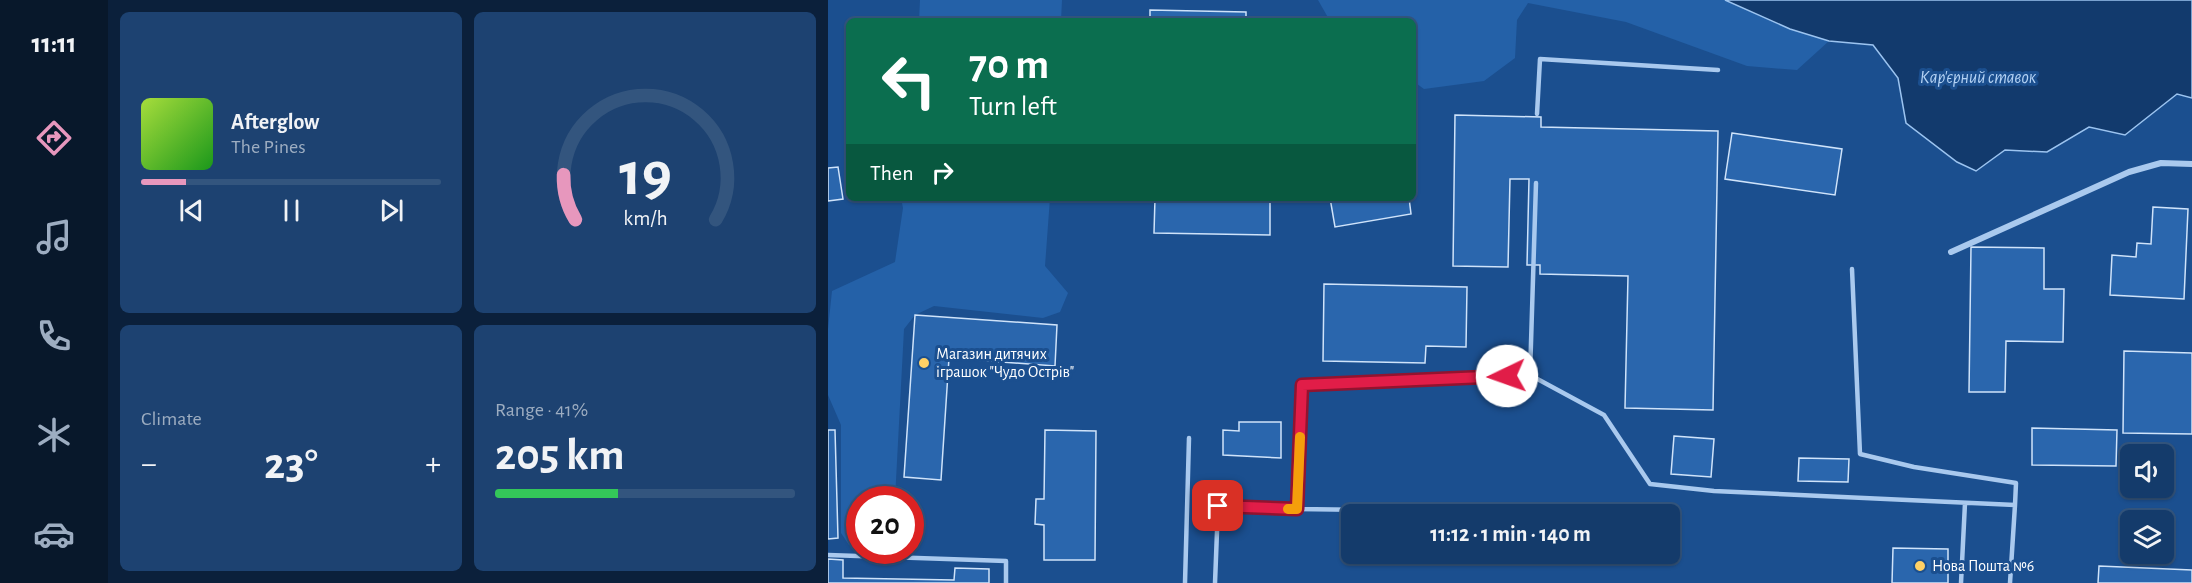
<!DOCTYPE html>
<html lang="en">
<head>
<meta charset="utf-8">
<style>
	body { margin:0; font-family:"Alegreya Sans",sans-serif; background:#1d4271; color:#f1f3f6; height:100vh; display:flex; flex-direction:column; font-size:22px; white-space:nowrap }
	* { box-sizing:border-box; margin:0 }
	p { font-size:20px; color:#9dadc1 }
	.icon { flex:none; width:33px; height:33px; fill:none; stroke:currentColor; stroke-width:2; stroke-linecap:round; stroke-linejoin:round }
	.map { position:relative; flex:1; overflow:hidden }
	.sheet { display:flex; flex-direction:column; gap:12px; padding:12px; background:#0b203b; width:720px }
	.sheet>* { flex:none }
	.hud { position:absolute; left:18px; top:18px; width:570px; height:183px; border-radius:9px; box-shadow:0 2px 4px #0004,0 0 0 2px #33557e; background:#0b6e4f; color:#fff; overflow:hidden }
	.controls { position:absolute; left:1292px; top:444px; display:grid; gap:12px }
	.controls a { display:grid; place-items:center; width:54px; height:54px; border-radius:9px; background:#143b6b; box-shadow:0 2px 4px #0004,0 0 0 2px #33557e; font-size:30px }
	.speed { position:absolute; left:18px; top:486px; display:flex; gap:12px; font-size:30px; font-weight:700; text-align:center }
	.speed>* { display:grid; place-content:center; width:78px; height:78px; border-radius:50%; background:#143b6b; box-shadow:0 2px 4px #0004,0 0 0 2px #33557e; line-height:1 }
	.speed .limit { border:9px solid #d22; background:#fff; color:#111 }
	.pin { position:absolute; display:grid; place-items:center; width:51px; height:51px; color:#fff; margin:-26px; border-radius:12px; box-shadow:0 3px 9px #0006 }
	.me { position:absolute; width:66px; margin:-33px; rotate:267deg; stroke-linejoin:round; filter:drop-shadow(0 0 4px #0008) }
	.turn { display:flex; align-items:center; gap:21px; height:126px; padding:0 24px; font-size:27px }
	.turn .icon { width:78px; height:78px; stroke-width:2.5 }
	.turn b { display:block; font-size:42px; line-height:51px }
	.then { display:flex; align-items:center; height:57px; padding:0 24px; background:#0003; gap:12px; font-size:22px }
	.big { font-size:45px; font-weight:700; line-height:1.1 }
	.sheet .card { flex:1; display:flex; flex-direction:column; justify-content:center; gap:9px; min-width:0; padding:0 21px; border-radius:9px; background:#1d4271 }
	.sheet .dial { align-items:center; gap:0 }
	.dial svg { height:156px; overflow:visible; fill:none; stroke:#33557e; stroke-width:7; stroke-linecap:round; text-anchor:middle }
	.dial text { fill:#f1f3f6; stroke:none }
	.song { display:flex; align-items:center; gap:18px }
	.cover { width:72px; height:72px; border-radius:9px; background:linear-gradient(135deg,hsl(80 70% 55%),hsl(120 70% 35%)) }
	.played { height:6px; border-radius:3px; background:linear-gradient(90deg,#e797bd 15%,#33557e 15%) }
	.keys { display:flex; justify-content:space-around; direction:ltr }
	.heat { display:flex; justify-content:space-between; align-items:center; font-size:33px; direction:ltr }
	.charge { height:9px; border-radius:4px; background:linear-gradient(90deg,#34c759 41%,#33557e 0) }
	.sheet .tiles { flex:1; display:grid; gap:12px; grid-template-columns:repeat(2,1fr) }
	.trip { position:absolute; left:513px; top:504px; width:339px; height:60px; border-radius:9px; background:#143b6b; box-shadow:0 2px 4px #0004,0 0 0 2px #33557e; font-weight:700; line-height:60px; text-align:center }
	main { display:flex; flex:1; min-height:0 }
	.menu { display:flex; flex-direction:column; width:108px; justify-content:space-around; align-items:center; background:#08182b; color:#9dadc1 }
	.menu .icon { width:42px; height:42px }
	.menu .active { color:#e797bd }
	.menu b { font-size:27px; color:#f1f3f6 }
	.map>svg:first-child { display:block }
	.green { fill:#2461a8 }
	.water { fill:#123a6d; stroke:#9cc4f0; stroke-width:1.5 }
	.building { fill:#2a66ad; stroke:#cfe3fa; stroke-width:1.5 }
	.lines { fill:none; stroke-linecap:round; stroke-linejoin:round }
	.lane { stroke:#a9c9ee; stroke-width:4.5 }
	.street { stroke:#a9c9ee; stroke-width:6 }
	.route-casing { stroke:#92132f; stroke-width:15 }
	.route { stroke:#e11d48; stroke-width:10 }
	.slow { stroke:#f59e0b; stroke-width:10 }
	.poi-dot { fill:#ffd166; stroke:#1b4f8f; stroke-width:2 }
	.labels { text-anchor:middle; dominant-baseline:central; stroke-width:6; stroke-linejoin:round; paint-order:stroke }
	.poi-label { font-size:16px; fill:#fff; stroke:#1b4f8f; text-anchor:start }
	.water-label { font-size:18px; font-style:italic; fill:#b5d3f5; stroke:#1b4f8f }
</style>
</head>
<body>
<main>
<nav class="menu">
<b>11:11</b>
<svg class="icon active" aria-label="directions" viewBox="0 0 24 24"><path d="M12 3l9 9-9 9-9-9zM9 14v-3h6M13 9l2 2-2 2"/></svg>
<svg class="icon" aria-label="music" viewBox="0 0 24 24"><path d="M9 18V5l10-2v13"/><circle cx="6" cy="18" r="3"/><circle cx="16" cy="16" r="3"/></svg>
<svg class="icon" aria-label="phone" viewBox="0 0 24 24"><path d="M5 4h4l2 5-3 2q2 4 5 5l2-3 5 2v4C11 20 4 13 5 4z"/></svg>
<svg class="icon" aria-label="climate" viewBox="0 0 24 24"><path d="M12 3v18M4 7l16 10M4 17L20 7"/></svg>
<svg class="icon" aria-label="car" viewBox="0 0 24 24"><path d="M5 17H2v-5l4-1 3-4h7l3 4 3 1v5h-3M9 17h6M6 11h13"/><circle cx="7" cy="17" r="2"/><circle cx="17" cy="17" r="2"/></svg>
</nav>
<section class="sheet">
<div class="tiles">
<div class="card">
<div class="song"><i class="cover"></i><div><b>Afterglow</b><p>The Pines</p></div></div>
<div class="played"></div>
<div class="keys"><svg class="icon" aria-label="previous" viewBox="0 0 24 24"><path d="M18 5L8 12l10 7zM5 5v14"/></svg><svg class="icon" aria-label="pause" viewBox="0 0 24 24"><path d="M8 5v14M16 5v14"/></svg><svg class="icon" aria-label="next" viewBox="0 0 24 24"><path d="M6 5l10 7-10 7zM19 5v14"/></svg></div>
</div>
<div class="card dial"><svg viewBox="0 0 100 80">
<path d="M14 69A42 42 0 1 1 86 69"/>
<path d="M14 69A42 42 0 0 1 8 46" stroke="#e797bd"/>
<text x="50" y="56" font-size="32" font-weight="700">19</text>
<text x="50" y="72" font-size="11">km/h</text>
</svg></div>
<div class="card"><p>Climate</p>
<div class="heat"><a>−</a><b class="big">23°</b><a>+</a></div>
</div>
<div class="card"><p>Range · 41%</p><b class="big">205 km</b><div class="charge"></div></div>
</div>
</section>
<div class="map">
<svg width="1364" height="583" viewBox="0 0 1364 583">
	<rect width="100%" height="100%" fill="#1b4f8f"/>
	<path class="green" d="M92,0h142l-1,21h-142z
		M490,0h407l65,29 39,12 -32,29 -50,-4 -121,-44 -98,-19 -11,17 -2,38 -31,23 -60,8 -11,-8v-60h-83z
		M73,198h149l-5,68 23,27 -8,19 -17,6 -109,-12 -19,9 -11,14 -9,170 -35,1 -1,48 -10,-3 -8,-12v-108l-13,-30v-66l4,-38 63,-29 8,-54z"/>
	<path class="water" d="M897,0h467v98l-15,-4 -52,41 -36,-8 -42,25 -42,-2 -29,21 -19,-9 -51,-39 -8,-45 -25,-33 -44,-4 -39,-12z"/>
	<path class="building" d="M322,10l96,2v9h-96z
		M627,115l86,2v10l177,4 -5,279 -88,-2 3,-132 -88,-2v-9h-13l2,-86h-19l-2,88 -55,-1z
		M904,133l110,16 -7,46 -110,-16z
		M10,167l5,32 -15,2v-33z
		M327,198h115v37l-116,-2z
		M502,198h79l2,16 -76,13z
		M1325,207l35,2 -4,90 -74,-4 2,-40 24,2 1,-14 14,1z
		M1143,247l73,1v41h20l-1,53 -57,-1 -1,51h-36z
		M496,284l143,3 -1,60 -40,-1 -1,17 -102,-2z
		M87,315l142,10 -2,41 -106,-8 -8,122 -37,-3z
		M1296,351l68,2v81l-69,-1z
		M411,422h42v36l-58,-3v-25l16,1z
		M1204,428l85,2 -1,36 -84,-1z
		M0,430h7l3,108 -10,1z
		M217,430l51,1 -1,129h-51v-35l-9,-1 1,-25h8z
		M846,436l40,3 -3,38 -40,-3z
		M971,458l50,1 -1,23 -50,-1z
		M1065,548l55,1v34h-56z
		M0,559l15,1v18l111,2 1,-12 34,1v14h-161z
		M1271,566l93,4v13h-94z"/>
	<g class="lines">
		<path class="lane" d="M709,114l3,-55 178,11
			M1024,269l8,185 54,13 102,16 -1,22
			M702,375l6,-192
			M616,511l-147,-2 5,-124 228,-10 74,40 46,69 64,7 301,14 -5,78
			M0,555l178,6v22
			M357,583l4,-145
			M387,583l3,-77 79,3
			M1133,583l4,-80"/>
		<path class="street" d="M1123,252l178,-80 32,-9 31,1"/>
	</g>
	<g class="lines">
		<defs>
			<path id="route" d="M390,506l79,3 5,-124 205,-9"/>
		</defs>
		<use href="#route" class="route-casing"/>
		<use href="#route" class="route"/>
		<path class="slow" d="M460,509h9l3,-72"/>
	</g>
	<g class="poi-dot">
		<circle cx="96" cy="363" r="6"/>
		<circle cx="1092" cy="566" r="6"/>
	</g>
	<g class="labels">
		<g class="poi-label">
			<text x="108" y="354">Магазин дитячих<tspan x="108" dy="18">іграшок "Чудо Острів"</tspan></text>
			<text x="1104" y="566">Нова Пошта №6</text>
		</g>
		<g class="water-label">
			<text x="1150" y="78">Кар'єрний ставок</text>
		</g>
	</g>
</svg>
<div class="controls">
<a><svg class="icon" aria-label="sound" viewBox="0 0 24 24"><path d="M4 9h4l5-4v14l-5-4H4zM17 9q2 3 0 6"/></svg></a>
<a><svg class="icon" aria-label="layers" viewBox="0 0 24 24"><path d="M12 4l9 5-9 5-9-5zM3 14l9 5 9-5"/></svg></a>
</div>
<div class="speed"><div class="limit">20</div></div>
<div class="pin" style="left:390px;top:506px;background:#d93025"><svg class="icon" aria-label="arrive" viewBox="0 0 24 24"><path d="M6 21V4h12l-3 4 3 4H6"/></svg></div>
<svg class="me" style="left:679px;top:376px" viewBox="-20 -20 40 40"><circle r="19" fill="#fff"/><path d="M0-13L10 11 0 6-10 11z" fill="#e11d48"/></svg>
<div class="trip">11:12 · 1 min · 140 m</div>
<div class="hud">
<div class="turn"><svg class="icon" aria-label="left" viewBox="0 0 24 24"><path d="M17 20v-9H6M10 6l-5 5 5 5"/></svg><div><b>70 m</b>Turn left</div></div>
<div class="then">Then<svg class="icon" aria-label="right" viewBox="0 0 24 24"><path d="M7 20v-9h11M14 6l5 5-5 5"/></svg></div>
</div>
</div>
</main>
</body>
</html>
